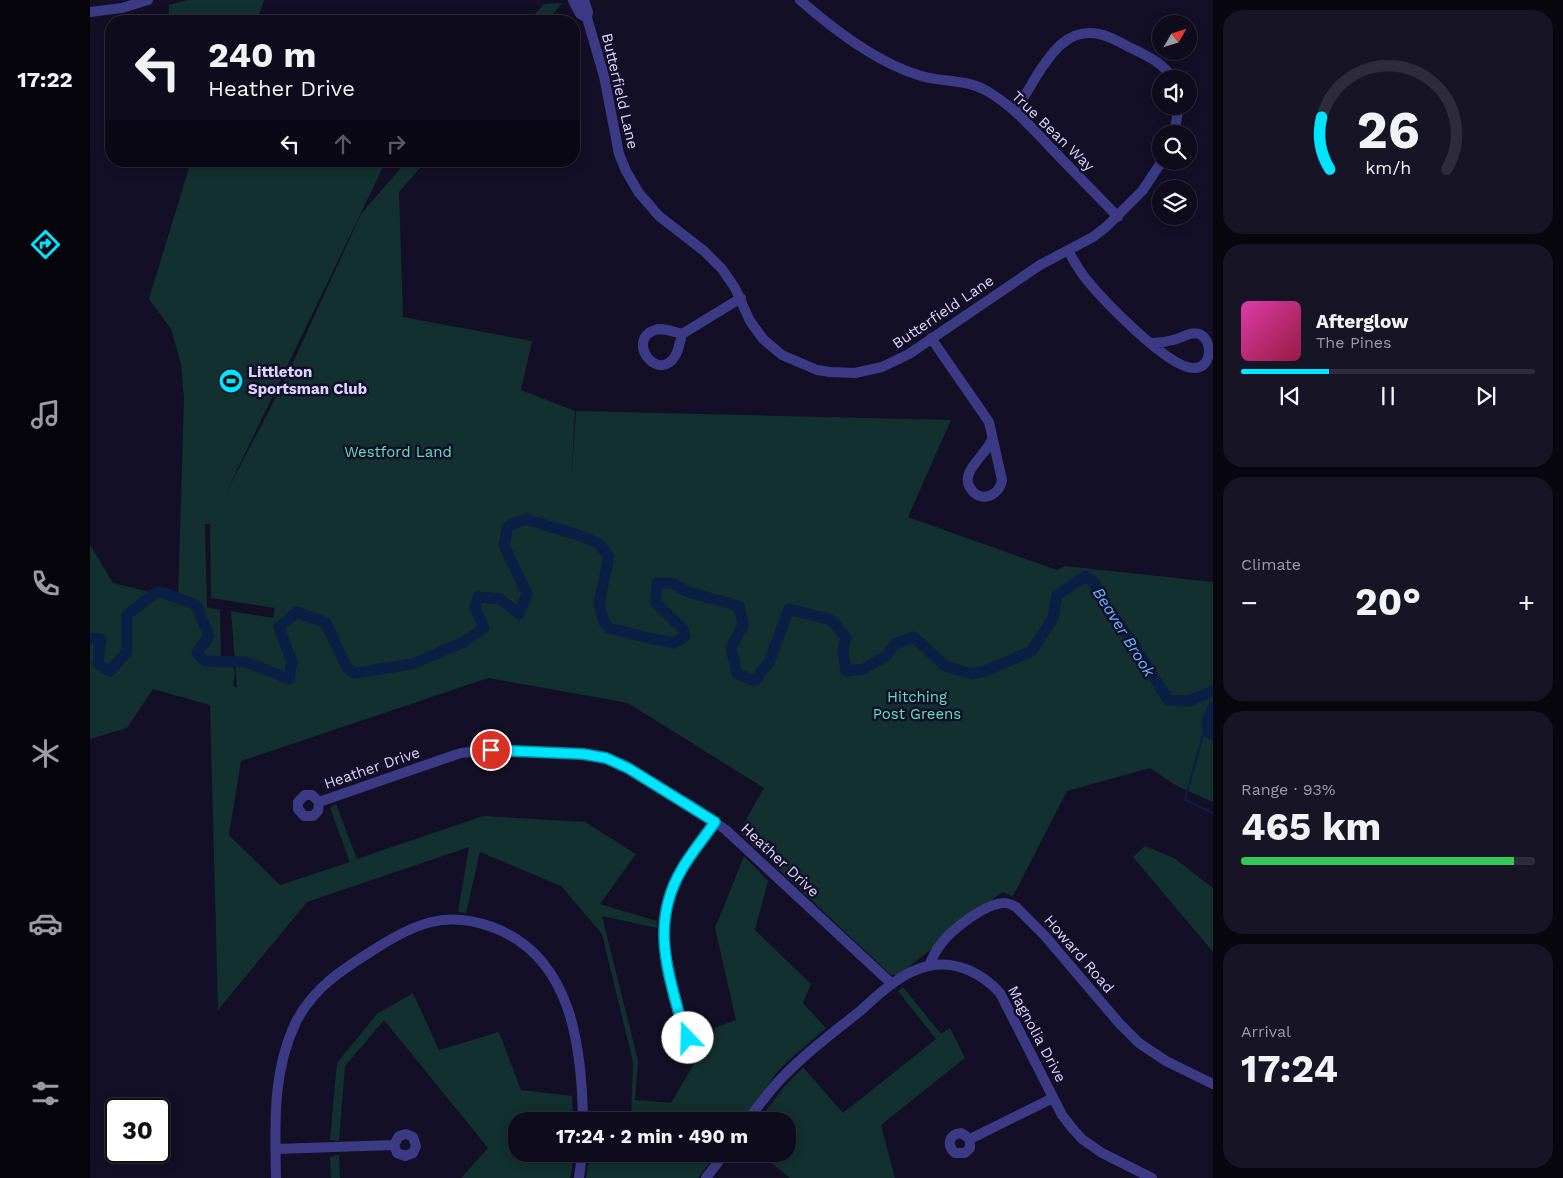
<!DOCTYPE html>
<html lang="en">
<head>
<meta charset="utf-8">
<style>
	body { margin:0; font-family:"Work Sans",sans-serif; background:#171425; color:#f1f3f6; height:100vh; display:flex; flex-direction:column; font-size:19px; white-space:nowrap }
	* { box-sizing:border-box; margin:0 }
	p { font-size:16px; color:#9b9ba3 }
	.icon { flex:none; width:28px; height:28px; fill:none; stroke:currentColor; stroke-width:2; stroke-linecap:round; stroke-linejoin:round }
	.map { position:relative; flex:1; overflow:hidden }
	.details { display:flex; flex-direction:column; gap:10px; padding:10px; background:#08060f; width:350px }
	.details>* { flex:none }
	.guide { position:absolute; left:15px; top:15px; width:475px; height:152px; border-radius:20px; box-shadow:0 2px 12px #0003,0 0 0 1px #2e2b3b; background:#0e0b1c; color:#f1f3f6; overflow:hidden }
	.needle { width:32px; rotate:51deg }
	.fabs { position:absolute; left:1062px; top:15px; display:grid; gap:10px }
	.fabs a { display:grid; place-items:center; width:45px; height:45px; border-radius:50%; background:#0e0b1c; box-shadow:0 2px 12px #0003,0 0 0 1px #2e2b3b; font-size:25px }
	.speed { position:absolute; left:15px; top:1098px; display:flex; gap:10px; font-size:25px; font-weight:700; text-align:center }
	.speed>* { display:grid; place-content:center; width:65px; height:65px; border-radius:50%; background:#0e0b1c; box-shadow:0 2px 12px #0003,0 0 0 1px #2e2b3b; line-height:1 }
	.speed .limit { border:2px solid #111; border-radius:8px; background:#fff; color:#111 }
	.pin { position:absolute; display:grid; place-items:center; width:42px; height:42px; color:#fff; margin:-21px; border:2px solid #fff; border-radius:50%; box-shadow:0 1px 5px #0007 }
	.me { position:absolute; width:55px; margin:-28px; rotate:339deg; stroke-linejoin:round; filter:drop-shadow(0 0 4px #0008) }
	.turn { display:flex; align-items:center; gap:18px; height:105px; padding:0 20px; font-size:22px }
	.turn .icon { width:65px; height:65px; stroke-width:2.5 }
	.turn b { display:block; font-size:35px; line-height:42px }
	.lanes { display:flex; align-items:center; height:48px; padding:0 20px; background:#0003; justify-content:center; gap:25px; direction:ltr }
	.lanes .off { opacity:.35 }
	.big { font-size:38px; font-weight:700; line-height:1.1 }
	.details .widget { flex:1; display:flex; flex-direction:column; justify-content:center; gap:8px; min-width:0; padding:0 18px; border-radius:20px; background:#171425 }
	.details .dial { align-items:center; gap:0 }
	.dial svg { height:130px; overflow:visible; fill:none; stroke:#2e2b3b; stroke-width:7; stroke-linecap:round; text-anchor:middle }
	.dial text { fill:#f1f3f6; stroke:none }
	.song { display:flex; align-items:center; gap:15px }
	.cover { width:60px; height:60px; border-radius:8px; background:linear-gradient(135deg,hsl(320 70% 55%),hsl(340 70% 35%)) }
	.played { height:5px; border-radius:2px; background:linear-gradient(90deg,#00e5ff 30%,#2e2b3b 30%) }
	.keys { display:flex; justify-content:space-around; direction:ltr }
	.heat { display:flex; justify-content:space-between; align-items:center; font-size:28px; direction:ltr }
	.charge { height:8px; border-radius:4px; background:linear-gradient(90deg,#34c759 93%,#2e2b3b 0) }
	.trip { position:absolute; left:418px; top:1112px; width:288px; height:50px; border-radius:20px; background:#0e0b1c; box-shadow:0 2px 12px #0003,0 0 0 1px #2e2b3b; font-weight:700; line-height:50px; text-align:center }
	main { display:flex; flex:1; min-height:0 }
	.tabs { display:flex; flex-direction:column; width:90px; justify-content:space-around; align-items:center; background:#06040b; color:#9b9ba3 }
	.tabs .icon { width:35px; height:35px }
	.tabs .on { color:#00e5ff }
	.tabs b { font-size:22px; color:#f1f3f6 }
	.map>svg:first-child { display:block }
	.green { fill:#12302f; fill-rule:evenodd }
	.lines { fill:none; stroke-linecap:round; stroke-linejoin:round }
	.stream { stroke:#0a1f44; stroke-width:2 }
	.river { stroke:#0a1f44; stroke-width:11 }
	.minor { stroke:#3d3a85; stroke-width:10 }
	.route-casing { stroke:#0095a6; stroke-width:12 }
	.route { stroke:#00e5ff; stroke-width:9 }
	.labels { text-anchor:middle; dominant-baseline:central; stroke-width:5; stroke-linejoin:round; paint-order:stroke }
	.street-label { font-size:15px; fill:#d9d4ff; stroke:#130f26 }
	.poi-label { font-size:15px; font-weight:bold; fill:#d9d4ff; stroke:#130f26; text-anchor:start }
	.park-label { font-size:15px; fill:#5fe0c0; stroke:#130f26 }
	.water-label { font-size:16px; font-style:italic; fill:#62b6ff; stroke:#130f26 }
</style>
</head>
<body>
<main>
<nav class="tabs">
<b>17:22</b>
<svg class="icon on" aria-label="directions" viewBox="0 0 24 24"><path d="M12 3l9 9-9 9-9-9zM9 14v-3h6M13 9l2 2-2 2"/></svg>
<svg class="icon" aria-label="music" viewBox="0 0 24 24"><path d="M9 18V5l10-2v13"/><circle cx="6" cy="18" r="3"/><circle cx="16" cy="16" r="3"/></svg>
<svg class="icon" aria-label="phone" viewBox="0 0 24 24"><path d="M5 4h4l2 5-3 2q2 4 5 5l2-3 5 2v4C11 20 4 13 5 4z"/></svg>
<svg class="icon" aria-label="climate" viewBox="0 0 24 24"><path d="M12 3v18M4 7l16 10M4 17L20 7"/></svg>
<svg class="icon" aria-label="car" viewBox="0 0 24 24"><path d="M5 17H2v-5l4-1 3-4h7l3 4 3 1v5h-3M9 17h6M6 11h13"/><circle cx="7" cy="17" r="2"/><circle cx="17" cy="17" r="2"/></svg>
<svg class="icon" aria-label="filters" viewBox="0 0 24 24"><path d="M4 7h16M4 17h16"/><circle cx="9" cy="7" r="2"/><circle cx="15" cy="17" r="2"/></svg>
</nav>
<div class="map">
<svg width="1123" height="1178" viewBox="0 0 1123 1178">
	<rect width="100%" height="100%" fill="#130f26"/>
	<path class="green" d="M98,0h76l-7,21h-88v-16z
		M472,3l-14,18h-19l15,-17z
		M101,161h195l-161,334 60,-115 76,-166 46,-53h19l-27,31 4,125 129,24 -11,49 54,21 -4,76 5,-76 375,9 -43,97 149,53 8,-4 148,16v220l-38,-17 -25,-17 -83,23 -54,105 -11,-4 -103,83h-8l-152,-143 25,-44 -136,-85 -140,-25 -247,83 -12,74 51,50 70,-23 -20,-54 6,-4 21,55 126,-43 102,6 51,32 -36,50 57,17v7l-55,-12 36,145 -3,39 36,3 32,-55 8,-6 4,-14 21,-8 -21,-92 29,-72 24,25 -13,49 56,54 -8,19 23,25 -40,35 -12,13 -11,17 -22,28h-110l2,-59 -31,-128 -41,-48 -81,-34 -14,61 -8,-1 11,-65 -162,55 -89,108 -8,-305 -57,-16 -26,39 -37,11v-194l23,38 65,16 6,-200 -3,-35 -10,-35 -22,-30zM115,524h5l1,74 64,10 -2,10 -42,-7 6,77 -4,-2 2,-13 -2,-7 -12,-1 -1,-55 -13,-3z
		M1055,846l29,12 39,30v64l-80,-95z
		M813,987l38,47 9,-6 15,30 -84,67 14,53h-105l-30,-24h26v-33h-28l26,-34 19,-20 40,46 93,-74 -38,-48z
		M323,993l26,57 60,-18 22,58 51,6 1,25h-57v33h59l-5,24h-109l27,-30 -104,-128 -39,46 -6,75 -9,-1 7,-77 40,-49z
		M500,1154h126l-18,24h-112z
		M249,1155l1,23h-9l-1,-21z"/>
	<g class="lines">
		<path class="stream" d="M1117,720l-22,80 28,13"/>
		<path class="river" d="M0,638l11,1 -3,25 12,7 17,-19v-37l31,-24 36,13 3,3 12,29 -12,17 8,8 41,1 43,17 3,-17 -13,-35 18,-15 29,11 21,45 8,5 57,-9 52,-22 20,-14 -9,-21 3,-10 22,2 19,15 8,-20 -23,-49 4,-19 17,-7 50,15 23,9 11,13 -10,48 5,18 5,6 40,10 25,5 11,-7 -2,-7 -27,-26 1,-20h16l15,9 51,14 4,19 -12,23 6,26 18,7 14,-19 20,-53 42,11 15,17 -3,13 3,21 17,-2 23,-13 9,-12 19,-7 31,29 27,8 16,-4 44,-19 21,-33 4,-23 29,-19 8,7 12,24 26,34 36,59 21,1 24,-10
			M1123,707l-6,13 1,12 5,3"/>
		<path class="minor" d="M483,0l7,14 7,4
			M494,0l4,12 -1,6 17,58 15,78 7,17 13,22 20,23 45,35 18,18 13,19 15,33 13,18 19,16 35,15 13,2 25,1 27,-6 27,-13 131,-89 53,-28 13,-10 37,-37 19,-29
			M710,0c33,29 76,62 118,75 24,8 46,3 69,16 26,15 45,37 65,58 22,23 44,45 66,68
			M0,12l32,-4 26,-8
			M925,111c8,-12 15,-24 22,-36 15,-23 31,-47 62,-41 10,2 19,7 28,12 18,9 36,16 46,33
			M1084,134l5,-28
			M978,250c5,10 11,20 18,29 17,21 83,90 108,89 19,0 19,-29 5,-34 -9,-3 -17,4 -26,6 -7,2 -15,3 -22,3
			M592,334c-8,-2 -19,-7 -27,-4 -30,10 3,54 20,26 4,-6 5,-15 7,-22l59,-36
			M841,338l58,84 13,58c-2,15 -21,24 -31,9 -13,-17 16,-34 21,-50
			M229,802l-1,9 -5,5h-9l-6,-7v-7l7,-7h7l7,7 127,-44 15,-5 30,-3 92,4 23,4 22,10 64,38 34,24 166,154
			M839,966c3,-8 6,-14 11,-21 11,-15 45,-42 65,-42 4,0 7,2 11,4l29,29 74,87 20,20 27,18 47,23
			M591,1021l18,-2 7,7 -1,8c-6,9 -16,8 -21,-2 -15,-57 -35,-107 -2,-163 9,-16 22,-31 33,-47
			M657,1121c10,-13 20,-27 31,-39 24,-26 53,-48 81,-70 20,-18 42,-40 69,-46 28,-6 54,7 72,27l62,122 10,13 10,11 20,14 50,25
			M880,1139v9l-5,5h-10c-9,-8 -6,-19 6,-20l9,6 83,-41
			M186,1149l118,-4 5,-9 7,-2 7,3 3,9 -3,7 -8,3 -8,-3 -3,-8
			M186,1178c-1,-53 -4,-106 20,-156 17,-34 47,-53 79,-73 39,-25 70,-39 117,-22 80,29 90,120 91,194
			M489,1178l3,-24
			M616,1178l18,-24"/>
	</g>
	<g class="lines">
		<defs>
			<path id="route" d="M401,750l92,4 23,4 22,10 87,54c-11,16 -24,31 -33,47 -33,56 -13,105 2,163l4,6"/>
		</defs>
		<use href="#route" class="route-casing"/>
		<use href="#route" class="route"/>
	</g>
	<defs>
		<symbol id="stadium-disc" viewBox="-11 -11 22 22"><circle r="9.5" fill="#00e5ff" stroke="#130f26"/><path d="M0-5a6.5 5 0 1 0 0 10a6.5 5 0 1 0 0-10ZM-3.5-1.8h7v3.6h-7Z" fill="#111"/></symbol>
	</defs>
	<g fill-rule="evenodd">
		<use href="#stadium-disc" x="127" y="367" width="28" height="28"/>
	</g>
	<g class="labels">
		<g class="street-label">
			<text transform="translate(530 91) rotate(77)">Butterfield Lane</text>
			<text transform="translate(963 131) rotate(44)">True Bean Way</text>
			<text transform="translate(853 312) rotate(-34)">Butterfield Lane</text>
			<text transform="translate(282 768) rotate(-19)">Heather Drive</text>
			<text transform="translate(690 860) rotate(43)">Heather Drive</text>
			<text transform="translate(989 954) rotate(49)">Howard Road</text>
			<text transform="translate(947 1034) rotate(62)">Magnolia Drive</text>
		</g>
		<g class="poi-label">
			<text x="158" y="372">Littleton<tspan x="158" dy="17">Sportsman Club</tspan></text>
		</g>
		<g class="park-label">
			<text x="308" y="452">Westford Land</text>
			<text x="827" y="697">Hitching<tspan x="827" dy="17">Post Greens</tspan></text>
		</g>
		<g class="water-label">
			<text transform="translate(1034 632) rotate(58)">Beaver Brook</text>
		</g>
	</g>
</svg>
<div class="fabs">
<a><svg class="needle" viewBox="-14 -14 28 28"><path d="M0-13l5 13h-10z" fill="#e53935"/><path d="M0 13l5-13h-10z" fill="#9b9ba3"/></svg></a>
<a><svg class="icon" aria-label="sound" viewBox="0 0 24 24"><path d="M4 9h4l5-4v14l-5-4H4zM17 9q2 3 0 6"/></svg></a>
<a><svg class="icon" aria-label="search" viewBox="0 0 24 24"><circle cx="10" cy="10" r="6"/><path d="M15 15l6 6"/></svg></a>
<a><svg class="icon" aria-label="layers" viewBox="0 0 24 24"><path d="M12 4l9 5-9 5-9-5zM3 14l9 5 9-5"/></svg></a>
</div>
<div class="speed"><div class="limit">30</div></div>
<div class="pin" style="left:401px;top:750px;background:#d93025"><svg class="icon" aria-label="arrive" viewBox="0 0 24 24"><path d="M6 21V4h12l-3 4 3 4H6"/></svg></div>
<svg class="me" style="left:598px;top:1038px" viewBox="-20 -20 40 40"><circle r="19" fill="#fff"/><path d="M0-13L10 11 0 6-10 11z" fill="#00e5ff"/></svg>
<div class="trip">17:24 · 2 min · 490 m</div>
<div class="guide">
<div class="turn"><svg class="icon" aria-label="left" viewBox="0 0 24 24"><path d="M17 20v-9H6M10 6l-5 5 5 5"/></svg><div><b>240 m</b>Heather Drive</div></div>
<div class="lanes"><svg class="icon" aria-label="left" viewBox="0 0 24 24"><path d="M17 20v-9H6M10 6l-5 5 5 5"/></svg><svg class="icon off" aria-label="ahead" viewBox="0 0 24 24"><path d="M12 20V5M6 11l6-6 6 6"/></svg><svg class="icon off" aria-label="right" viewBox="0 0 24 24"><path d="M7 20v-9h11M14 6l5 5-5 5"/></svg></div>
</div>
</div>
<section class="details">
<div class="widget dial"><svg viewBox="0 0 100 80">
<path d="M14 69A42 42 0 1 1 86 69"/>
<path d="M14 69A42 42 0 0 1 9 37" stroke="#00e5ff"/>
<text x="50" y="56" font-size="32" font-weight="700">26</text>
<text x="50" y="72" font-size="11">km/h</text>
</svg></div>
<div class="widget">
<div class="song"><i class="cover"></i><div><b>Afterglow</b><p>The Pines</p></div></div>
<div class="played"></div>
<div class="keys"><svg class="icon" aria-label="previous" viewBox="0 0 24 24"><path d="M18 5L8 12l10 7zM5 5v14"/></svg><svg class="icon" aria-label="pause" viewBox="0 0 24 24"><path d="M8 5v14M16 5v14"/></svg><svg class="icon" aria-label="next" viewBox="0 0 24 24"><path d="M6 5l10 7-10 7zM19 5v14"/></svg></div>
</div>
<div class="widget"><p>Climate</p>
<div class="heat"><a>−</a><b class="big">20°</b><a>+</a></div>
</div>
<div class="widget"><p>Range · 93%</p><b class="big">465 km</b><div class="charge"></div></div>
<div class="widget"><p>Arrival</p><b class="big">17:24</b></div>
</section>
</main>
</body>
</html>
